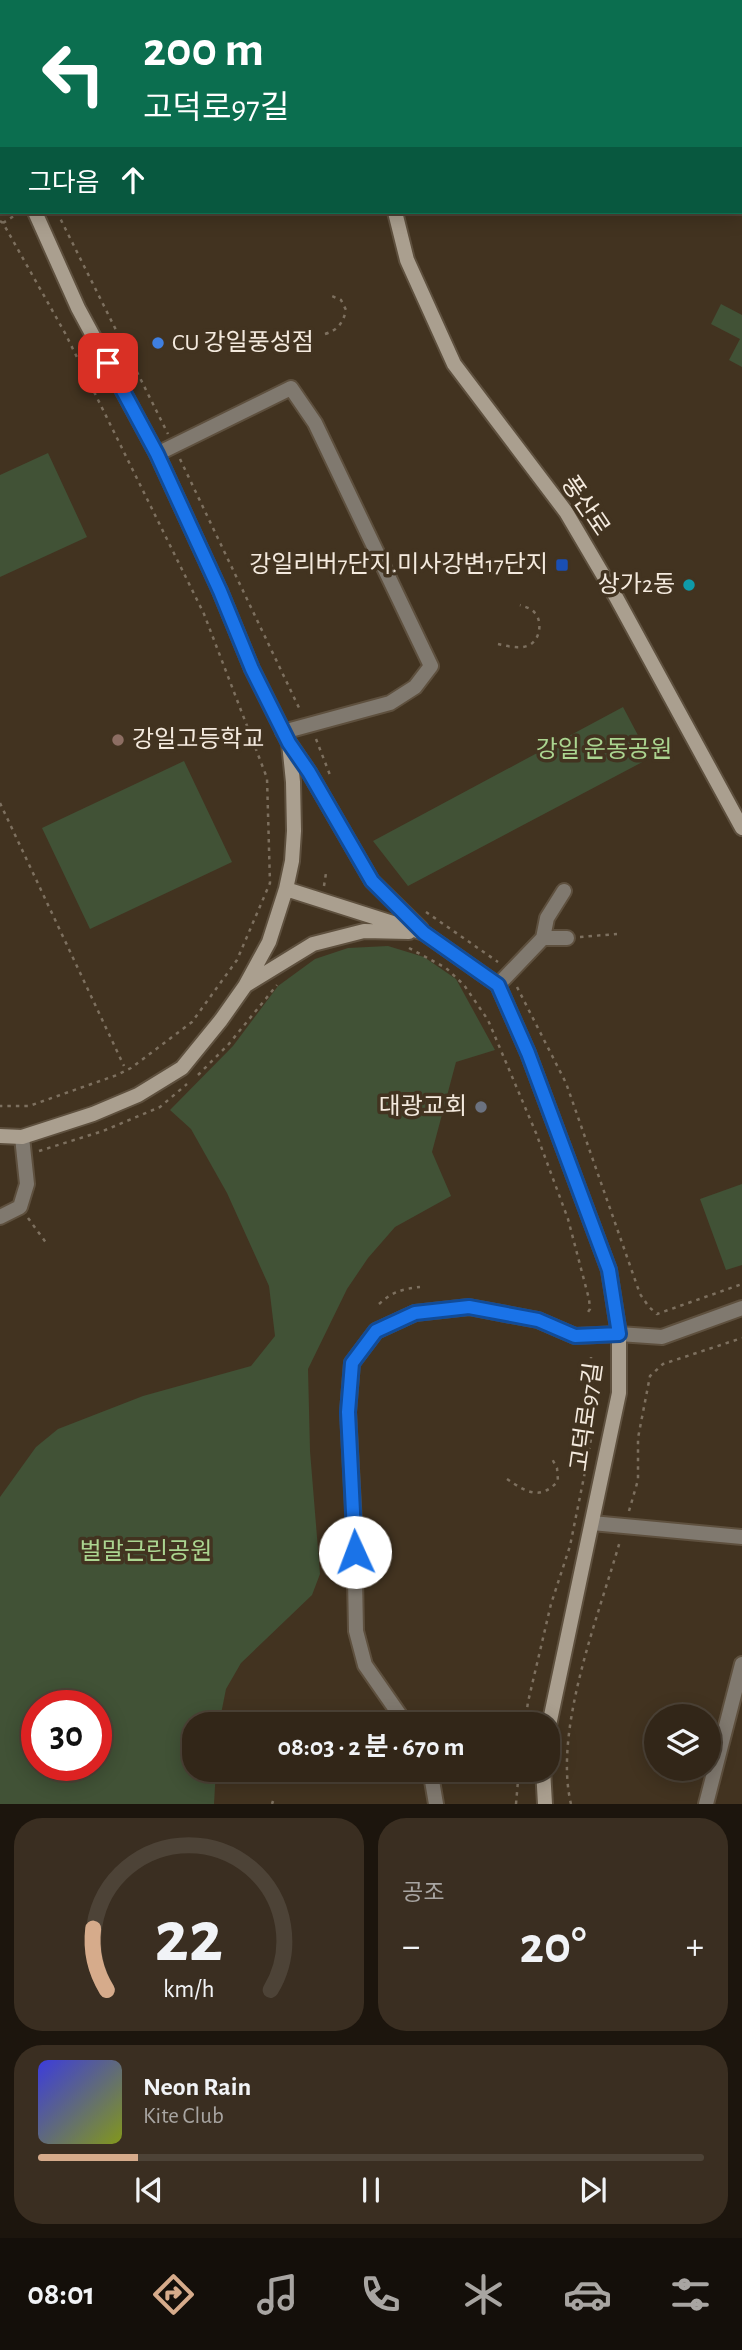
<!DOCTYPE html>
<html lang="ko">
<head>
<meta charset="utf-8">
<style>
	body { margin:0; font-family:"Alegreya Sans","Noto Sans KR",sans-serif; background:#3a2e21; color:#f1f3f6; height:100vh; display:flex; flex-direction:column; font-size:26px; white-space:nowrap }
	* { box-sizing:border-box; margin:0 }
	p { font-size:23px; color:#a8a5a2 }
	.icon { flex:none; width:38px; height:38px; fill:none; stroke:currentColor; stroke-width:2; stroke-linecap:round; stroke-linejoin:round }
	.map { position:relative; height:1804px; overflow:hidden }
	.panel { display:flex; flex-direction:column; gap:14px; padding:14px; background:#1c150d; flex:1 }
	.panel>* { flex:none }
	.guide { position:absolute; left:0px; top:0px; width:742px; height:214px; box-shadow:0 4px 18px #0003,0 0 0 2px #4d4337; background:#0b6e4f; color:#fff; overflow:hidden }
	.fabs { position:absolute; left:644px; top:1704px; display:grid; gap:14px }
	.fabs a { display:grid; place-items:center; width:77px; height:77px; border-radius:50%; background:#322618; box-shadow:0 4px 18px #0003,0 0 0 2px #4d4337; font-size:35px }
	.speed { position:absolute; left:21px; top:1690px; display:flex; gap:14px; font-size:35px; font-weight:700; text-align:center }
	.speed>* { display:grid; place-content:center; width:91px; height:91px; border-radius:50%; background:#322618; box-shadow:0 4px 18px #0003,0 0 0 2px #4d4337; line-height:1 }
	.speed .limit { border:10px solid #d22; background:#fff; color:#111 }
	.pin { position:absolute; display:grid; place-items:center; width:60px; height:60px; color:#fff; margin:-30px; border-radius:14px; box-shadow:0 4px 10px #0006 }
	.me { position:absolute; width:77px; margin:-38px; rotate:358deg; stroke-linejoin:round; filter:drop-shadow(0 0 5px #0008) }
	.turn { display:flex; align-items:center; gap:24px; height:147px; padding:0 28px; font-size:32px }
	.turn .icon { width:91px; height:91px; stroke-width:2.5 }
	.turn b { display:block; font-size:49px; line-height:60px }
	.then { display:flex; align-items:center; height:66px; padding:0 28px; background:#0003; gap:14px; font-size:26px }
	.big { font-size:52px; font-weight:700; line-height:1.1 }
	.panel .card { flex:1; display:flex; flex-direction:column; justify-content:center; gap:10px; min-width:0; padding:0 24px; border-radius:28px; background:#3a2e21 }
	.panel .dial { align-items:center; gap:0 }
	.dial svg { height:182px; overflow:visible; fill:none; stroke:#4d4337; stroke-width:7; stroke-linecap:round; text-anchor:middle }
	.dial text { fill:#f1f3f6; stroke:none }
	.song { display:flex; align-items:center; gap:21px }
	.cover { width:84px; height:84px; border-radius:10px; background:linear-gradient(135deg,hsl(240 70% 55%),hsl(70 70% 35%)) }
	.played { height:7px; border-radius:4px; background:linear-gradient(90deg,#d6ab8b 15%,#4d4337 15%) }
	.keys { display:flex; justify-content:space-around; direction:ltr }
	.heat { display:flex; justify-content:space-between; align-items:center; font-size:38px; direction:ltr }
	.panel .tiles { flex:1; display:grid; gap:14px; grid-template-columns:1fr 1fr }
	.card:last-child { grid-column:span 2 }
	.trip { position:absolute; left:182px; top:1712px; width:378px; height:70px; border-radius:28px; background:#322618; box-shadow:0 4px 18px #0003,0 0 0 2px #4d4337; font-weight:700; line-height:70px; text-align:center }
	.tab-bar { display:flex; height:112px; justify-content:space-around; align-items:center; background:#140f0a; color:#a8a5a2 }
	.tab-bar .icon { width:49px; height:49px }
	.tab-bar .on { color:#d6ab8b }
	.tab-bar b { font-size:32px; color:#f1f3f6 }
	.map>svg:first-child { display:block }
	.green { fill:#415236; fill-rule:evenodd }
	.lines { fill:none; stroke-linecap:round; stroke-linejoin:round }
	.street-casing { stroke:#5e503e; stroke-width:18 }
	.secondary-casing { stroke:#5e503e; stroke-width:18 }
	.path { stroke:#7d705f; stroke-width:2.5; stroke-dasharray:3.5 5; stroke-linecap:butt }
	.street { stroke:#80796f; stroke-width:14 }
	.secondary { stroke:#aa9f8f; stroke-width:14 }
	.route-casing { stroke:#114b97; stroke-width:18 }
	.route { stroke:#1a73e8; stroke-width:12 }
	.shop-dot { fill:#3f7fe0; stroke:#423320; stroke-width:2.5 }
	.transit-dot { fill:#1a4fb4; stroke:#423320; stroke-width:2.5 }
	.culture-dot { fill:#0f9aa8; stroke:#423320; stroke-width:2.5 }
	.education-dot { fill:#8d6e63; stroke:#423320; stroke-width:2.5 }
	.worship-dot { fill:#6b7280; stroke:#423320; stroke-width:2.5 }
	.labels { text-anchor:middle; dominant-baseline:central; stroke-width:7; stroke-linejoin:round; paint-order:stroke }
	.poi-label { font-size:24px; fill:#f4eade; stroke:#423320; text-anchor:end }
	.street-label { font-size:24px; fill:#f4eade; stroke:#423320 }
	.park-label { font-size:24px; fill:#abd590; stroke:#423320 }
</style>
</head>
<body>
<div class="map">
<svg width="742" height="1804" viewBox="0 0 742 1804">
	<rect width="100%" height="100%" fill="#423320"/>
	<path class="green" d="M721,304l21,11v52l-13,-7 11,-21 -29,-15z
		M48,453l39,84 -87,40v-102z
		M623,707l27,51 -242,128 -35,-45z
		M184,761l48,101 -142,67 -48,-101z
		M388,946l36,11 32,22 39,71 -39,12 -24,90 19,44 -56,31 -27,31 -21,31 -39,80 2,82 10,123 -8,21 -71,68 -15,26 -7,35h-25v45h22l-2,35h-214v-307l36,-50 22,-18 85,-33 108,-30 24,-30 -6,-50 -42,-93 -36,-64 -21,-19 63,-64 45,-60 37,-27 33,-11zM37,1706h59v60h-59z
		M742,1184v81l-16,5 -26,-71z"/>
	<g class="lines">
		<defs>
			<path id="street" d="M157,454l134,-66 24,35 116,243 -16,21 -25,16 -107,29
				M543,938h24
				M498,985l45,-47 4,-20 17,-27
				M0,1217l20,-10 7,-23 -5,-47
				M592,1523l150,14
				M406,1724l-41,-59 -9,-34 -2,-106 -6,-113 4,-49 24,-32 39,-18 54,-6 69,13 37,16 44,-2 43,3 80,-29
				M430,1769l6,35
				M706,1804l36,-140"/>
			<path id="secondary" d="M375,0v2
				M355,2l3,-2
				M0,117l2,5
				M0,171l2,-1
				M395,212l12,48 47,104 112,148 50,85 126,231
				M290,744l19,28 63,109 49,48
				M286,889l138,44 74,52 30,68 81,217 10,64v59l-71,337
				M246,985l67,-41 51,-13 45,1
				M0,1136l22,1 71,-23 45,-19 44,-27 39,-48 24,-34 24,-44 17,-53 6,-28 2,-30 -1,-49 -4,-39 -37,-74 -32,-78 -63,-137 -79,-146 -43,-96
				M543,1769l2,35"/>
		</defs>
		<use href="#street" class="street-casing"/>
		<use href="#secondary" class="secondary-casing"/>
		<path class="path" d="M9,0v2
			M411,0l1,2
			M231,2l4,-2
			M561,2l17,-2
			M57,212l111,222
			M0,221l3,2 62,110 139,281 63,164 3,105 -33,77 -45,62 -61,46 -14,7 -88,31h-29
			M3,223l17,-11
			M325,334c13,-4 18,-11 21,-24l-5,-10 -9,-4
			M180,459l121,253
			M498,644c9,2 20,5 29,2 13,-4 16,-24 8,-33 -4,-5 -10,-6 -15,-8
			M316,739l14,36
			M0,803l124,263
			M324,886l2,-13
			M426,912l72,50
			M580,937l37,-3
			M409,948l37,20 18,17 24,35 48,113 32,86 21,80 1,10 -4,6
			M517,987l49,96 74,211 9,13 8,7 85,-30
			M198,1075l30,-30 49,-60
			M39,1151l64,-20 57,-24 27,-23
			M28,1218l19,26
			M379,1304c13,-12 23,-15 41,-17
			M507,1479c19,13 33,22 51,2l-1,-13 -6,-11
			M629,1511l9,-31v-42l12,-62 13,-12 79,-26
			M525,1724l3,-22 23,-98 19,-58 17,-84 7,-40 -3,-65
			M272,1804l1,-3
			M516,1804l3,-35
			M571,1804c-18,-75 28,-189 49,-263"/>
		<use href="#street" class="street"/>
		<use href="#secondary" class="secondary"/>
	</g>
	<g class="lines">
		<defs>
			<path id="route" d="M108,363l49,91 63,137 32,78 37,74 20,29 63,109 52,52 74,52 30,68 81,217 10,64 -44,2 -37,-16 -69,-13 -54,6 -39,18 -24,32 -4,49 7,140"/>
		</defs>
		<use href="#route" class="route-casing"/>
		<use href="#route" class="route"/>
	</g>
	<circle class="shop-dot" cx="158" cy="343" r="7"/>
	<rect class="transit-dot" x="555" y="558" width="14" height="14" rx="3.5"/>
	<circle class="culture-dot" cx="689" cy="585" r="7"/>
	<circle class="education-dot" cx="118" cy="740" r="7"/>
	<circle class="worship-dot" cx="481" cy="1107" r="7"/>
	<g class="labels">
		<g class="poi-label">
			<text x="172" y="343" text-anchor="start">CU 강일풍성점</text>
			<text x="548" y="565">강일리버7단지.미사강변17단지</text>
			<text x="675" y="585">상가2동</text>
			<text x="132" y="740" text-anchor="start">강일고등학교</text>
			<text x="467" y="1107">대광교회</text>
		</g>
		<g class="street-label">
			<text transform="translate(585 506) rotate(56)">풍산로</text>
			<text transform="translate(587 1417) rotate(-82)">고덕로97길</text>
		</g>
		<g class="park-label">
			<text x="604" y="750">강일 운동공원</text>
			<text x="146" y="1552">벌말근린공원</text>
		</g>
	</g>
</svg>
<div class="fabs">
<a><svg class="icon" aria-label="layers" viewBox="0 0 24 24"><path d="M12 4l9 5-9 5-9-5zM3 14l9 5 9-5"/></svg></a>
</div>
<div class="speed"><div class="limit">30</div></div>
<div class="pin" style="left:108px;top:363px;background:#d93025"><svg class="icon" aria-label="arrive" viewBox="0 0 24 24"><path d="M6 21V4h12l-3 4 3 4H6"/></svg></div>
<svg class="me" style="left:355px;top:1552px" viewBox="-20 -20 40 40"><circle r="19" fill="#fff"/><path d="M0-13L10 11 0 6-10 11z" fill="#1a73e8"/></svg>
<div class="trip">08:03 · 2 분 · 670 m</div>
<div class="guide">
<div class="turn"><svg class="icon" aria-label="left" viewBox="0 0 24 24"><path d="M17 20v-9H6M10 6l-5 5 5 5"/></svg><div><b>200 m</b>고덕로97길</div></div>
<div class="then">그다음<svg class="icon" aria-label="ahead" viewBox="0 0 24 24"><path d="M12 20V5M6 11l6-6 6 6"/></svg></div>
</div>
</div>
<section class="panel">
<div class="tiles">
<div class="card dial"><svg viewBox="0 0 100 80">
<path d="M14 69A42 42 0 1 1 86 69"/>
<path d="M14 69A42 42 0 0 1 8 42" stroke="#d6ab8b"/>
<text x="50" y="56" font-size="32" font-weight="700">22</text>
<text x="50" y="72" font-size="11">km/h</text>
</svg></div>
<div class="card"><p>공조</p>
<div class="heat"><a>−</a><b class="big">20°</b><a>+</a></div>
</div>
<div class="card">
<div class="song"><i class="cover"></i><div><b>Neon Rain</b><p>Kite Club</p></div></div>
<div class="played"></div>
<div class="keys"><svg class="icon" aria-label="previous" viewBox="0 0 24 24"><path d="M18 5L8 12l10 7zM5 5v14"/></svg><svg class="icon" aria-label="pause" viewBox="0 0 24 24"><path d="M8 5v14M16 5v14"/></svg><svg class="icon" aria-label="next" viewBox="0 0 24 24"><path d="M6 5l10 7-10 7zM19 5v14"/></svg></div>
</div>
</div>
</section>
<nav class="tab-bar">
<b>08:01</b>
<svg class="icon on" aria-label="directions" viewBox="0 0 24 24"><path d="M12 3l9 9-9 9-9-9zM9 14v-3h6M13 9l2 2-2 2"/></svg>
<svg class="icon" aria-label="music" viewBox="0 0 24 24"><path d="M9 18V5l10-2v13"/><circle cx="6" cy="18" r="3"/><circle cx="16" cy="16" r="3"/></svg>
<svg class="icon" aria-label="phone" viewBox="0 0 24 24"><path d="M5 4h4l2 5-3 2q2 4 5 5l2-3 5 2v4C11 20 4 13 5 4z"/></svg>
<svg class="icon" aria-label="climate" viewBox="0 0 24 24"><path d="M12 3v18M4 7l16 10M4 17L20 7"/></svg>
<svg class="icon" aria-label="car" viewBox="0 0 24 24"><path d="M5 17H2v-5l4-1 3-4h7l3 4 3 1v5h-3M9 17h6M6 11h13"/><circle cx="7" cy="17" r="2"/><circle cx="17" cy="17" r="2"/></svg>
<svg class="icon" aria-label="filters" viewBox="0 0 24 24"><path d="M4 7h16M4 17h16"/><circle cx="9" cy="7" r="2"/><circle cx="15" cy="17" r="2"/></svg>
</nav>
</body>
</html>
